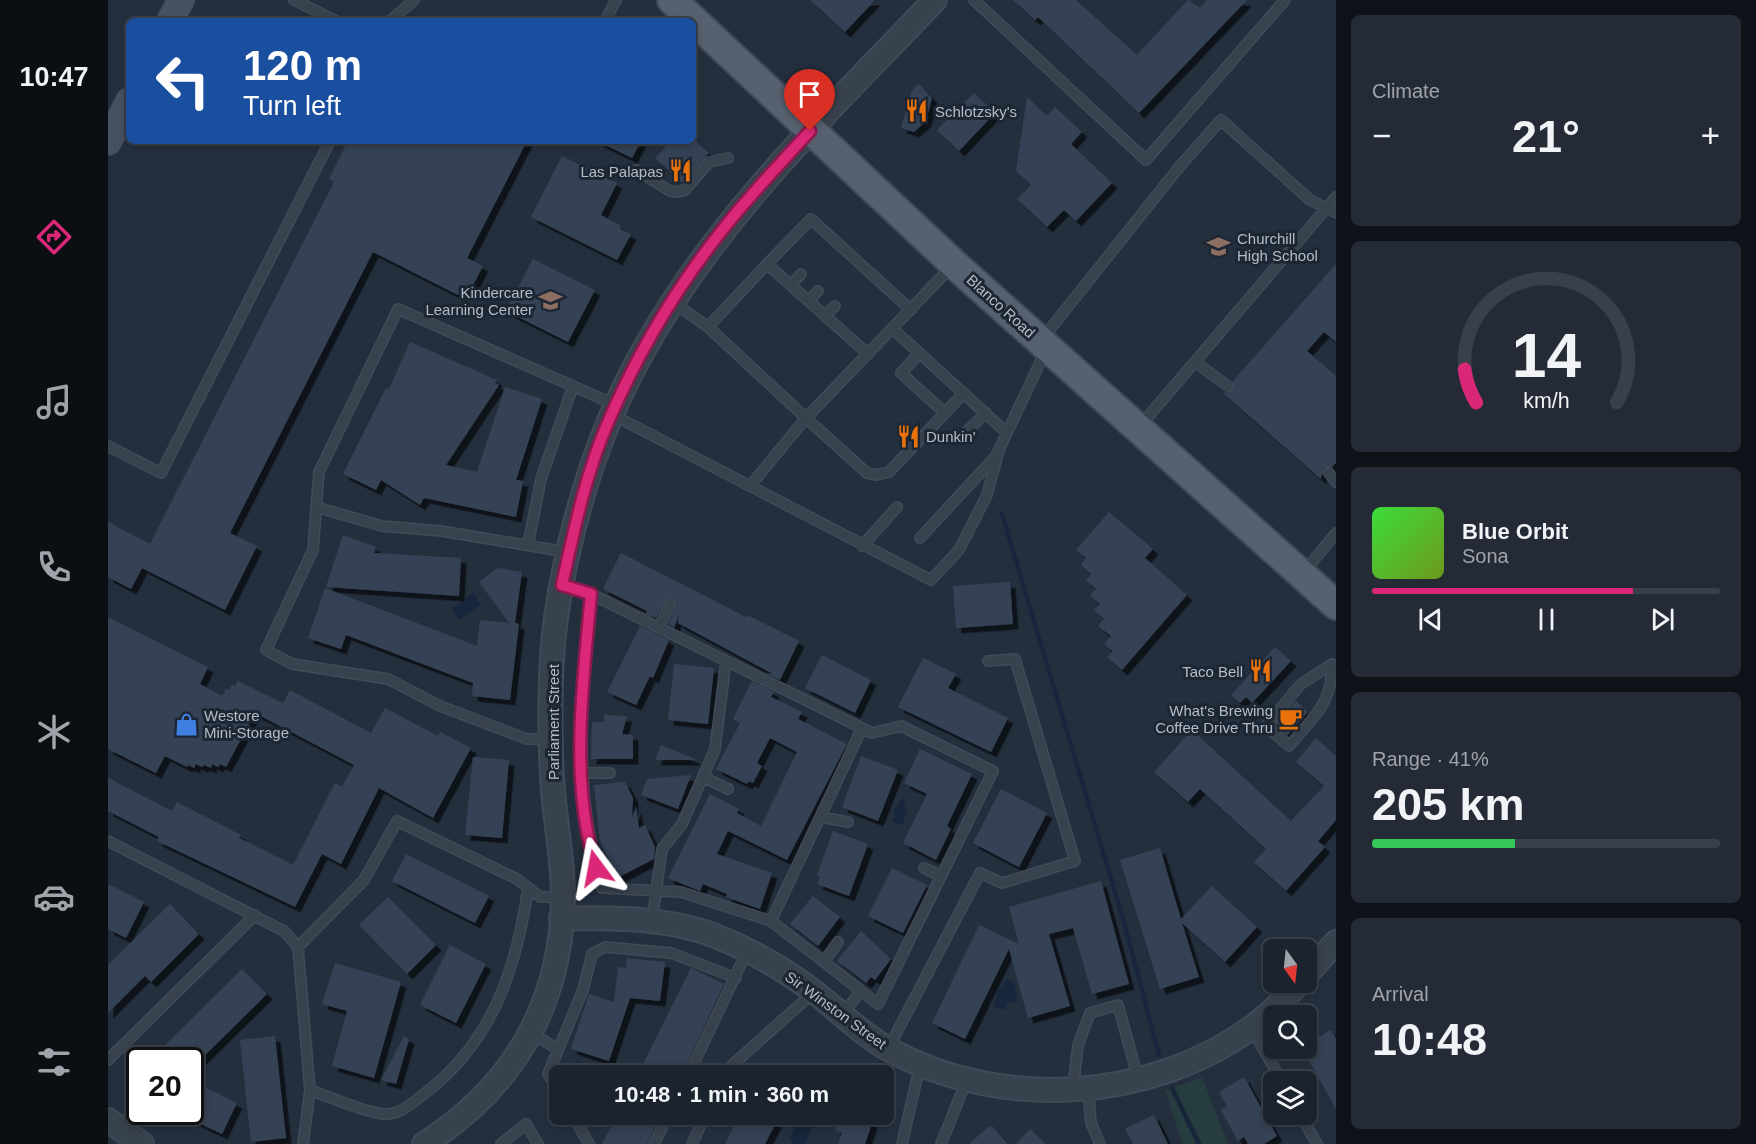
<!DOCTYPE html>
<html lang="en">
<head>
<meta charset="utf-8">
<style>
	body { margin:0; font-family:Helvetica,sans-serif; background:#242b36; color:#f1f3f6; height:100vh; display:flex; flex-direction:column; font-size:22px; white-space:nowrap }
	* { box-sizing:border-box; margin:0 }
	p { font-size:20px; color:#a0a4aa }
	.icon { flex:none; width:33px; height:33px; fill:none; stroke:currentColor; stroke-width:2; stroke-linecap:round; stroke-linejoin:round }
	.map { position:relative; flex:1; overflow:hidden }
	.sheet { display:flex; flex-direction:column; gap:15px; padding:15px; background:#0f1319; width:420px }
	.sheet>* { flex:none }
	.hud { position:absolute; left:18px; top:18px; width:570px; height:126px; border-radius:9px; box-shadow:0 3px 9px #0003,0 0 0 2px #39404a; background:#1a4fa0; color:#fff; overflow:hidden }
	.needle { width:39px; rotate:165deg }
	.buttons { position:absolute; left:1155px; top:939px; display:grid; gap:12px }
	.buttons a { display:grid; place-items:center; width:54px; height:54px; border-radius:9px; background:#1b232e; box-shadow:0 3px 9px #0003,0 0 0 2px #39404a; font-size:30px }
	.speed { position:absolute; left:18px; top:1047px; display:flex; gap:12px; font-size:30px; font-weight:700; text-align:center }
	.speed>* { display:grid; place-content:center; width:78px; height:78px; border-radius:50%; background:#1b232e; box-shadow:0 3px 9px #0003,0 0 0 2px #39404a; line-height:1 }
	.speed .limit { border:3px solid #111; border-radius:9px; background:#fff; color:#111 }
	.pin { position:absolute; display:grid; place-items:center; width:51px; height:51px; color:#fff; margin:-62px -26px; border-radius:50% 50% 50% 0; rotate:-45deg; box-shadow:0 0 6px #0007 }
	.pin .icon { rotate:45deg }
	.me { position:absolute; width:66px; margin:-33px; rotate:347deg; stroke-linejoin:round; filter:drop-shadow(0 0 4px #0008) }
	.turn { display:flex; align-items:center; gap:21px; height:126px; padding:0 18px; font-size:27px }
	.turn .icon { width:78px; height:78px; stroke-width:2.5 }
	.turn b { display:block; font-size:42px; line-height:51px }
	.big { font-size:45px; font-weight:700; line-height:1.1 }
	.sheet .widget { flex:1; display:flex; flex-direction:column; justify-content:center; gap:9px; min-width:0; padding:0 21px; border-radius:9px; background:#242b36 }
	.sheet .dial { align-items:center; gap:0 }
	.dial svg { height:156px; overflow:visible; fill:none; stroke:#39404a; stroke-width:7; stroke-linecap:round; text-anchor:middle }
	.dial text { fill:#f1f3f6; stroke:none }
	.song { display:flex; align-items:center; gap:18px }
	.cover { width:72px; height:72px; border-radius:9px; background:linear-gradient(135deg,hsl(120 70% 55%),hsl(80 70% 35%)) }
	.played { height:6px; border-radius:3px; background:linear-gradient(90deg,#db2777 75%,#39404a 75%) }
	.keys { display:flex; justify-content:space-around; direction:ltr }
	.heat { display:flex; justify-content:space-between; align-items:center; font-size:33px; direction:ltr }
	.charge { height:9px; border-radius:4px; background:linear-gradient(90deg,#34c759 41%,#39404a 0) }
	.trip { position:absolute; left:441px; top:1065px; width:345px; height:60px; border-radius:9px; background:#1b232e; box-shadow:0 3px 9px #0003,0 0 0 2px #39404a; font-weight:700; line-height:60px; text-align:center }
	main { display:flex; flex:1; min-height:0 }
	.tabs { display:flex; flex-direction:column; width:108px; justify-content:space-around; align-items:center; background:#0b0e12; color:#a0a4aa }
	.tabs .icon { width:42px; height:42px }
	.tabs .current { color:#db2777 }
	.tabs b { font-size:27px; color:#f1f3f6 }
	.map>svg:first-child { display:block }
	.green { fill:#263c3f }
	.water { fill:#17263c }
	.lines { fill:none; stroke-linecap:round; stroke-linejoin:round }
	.stream { stroke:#17263c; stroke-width:4.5 }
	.building { fill:#364354; filter:url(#shadow) }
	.service-casing { stroke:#414a57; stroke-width:12 }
	.tertiary-casing { stroke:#414a57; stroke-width:26 }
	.secondary-casing { stroke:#414a57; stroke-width:28 }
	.primary-casing { stroke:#414a57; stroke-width:32 }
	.service { stroke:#38414e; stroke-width:9 }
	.tertiary { stroke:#38414e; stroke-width:22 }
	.secondary { stroke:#465061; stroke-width:26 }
	.primary { stroke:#56606e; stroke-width:28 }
	.route-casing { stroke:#8e194d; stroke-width:15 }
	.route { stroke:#db2777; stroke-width:10 }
	.labels { text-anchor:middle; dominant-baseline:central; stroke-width:6; stroke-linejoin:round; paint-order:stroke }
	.poi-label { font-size:15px; fill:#b4bcc9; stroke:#1d2633; text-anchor:start }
	.street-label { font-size:15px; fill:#b4bcc9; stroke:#1d2633 }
</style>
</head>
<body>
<main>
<nav class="tabs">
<b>10:47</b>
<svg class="icon current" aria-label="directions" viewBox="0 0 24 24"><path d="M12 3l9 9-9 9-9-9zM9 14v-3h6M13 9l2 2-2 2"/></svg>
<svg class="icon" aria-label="music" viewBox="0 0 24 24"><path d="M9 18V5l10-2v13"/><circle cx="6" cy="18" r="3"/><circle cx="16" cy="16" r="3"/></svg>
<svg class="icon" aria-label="phone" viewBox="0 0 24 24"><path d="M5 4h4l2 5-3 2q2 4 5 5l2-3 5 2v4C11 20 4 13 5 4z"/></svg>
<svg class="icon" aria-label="climate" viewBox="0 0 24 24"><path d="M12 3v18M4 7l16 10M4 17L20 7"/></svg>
<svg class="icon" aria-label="car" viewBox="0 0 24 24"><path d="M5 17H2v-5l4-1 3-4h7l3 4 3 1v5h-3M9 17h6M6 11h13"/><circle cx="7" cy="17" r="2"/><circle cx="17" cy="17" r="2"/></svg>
<svg class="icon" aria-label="filters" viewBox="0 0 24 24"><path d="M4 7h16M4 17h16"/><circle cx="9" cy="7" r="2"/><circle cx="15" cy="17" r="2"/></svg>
</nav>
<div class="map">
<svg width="1228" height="1144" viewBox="0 0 1228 1144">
	<defs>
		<filter id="shadow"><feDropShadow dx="5.5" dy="5.5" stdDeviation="0" flood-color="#0009"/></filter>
	</defs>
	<rect width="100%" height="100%" fill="#242f3e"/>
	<path class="green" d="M1094,1077l26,67h-45l-18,-53z"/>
	<path class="water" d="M365,593l8,11 -22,16 -7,-11z
		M794,799l4,3 -3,5 4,3 -4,14 -4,1 -7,-4 3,-6 -1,-4z
		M898,979l8,3 3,13 -2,8 -7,-2 -3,9 -11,-3 4,-18 6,-2z
		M690,1119l15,6 -8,19h-11l-4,-6z"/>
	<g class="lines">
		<path class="stream" d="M894,514l122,408 35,133
			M1064,1088l27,56"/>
	</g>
	<path class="building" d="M702,0h65l-30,32z
		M905,0h63l61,55 51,-55 12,8 7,-8h40l-108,113 -101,-96 -3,3z
		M811,84l13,14 -6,23 -12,11 -13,-4 11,-38z
		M866,93l21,20 -36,38 -22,-21z
		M919,97l20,19 8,-9 27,25 -11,12 41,39 -36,38 -12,-11 -17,17 -30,-28 14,-14 -15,-14z
		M240,141h179l-60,117 16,8 -13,25 -8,-4 -4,8 -85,-43 -143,281 27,13 -32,64 -83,-42 -11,21 -23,-12v-55l42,22 184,-362 -5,-3z
		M489,141h44l-9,17z
		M563,141h24l14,12 -27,30 -27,-25z
		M454,156l55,27 -16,32 20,11 -1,3 11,5 -14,26 -86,-43z
		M425,259l62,31 -27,52 -62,-31z
		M1228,264v78l-12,-10 -17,19 29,25v87l-4,4h-9l-2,12 -98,-86 10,-3v-9z
		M302,342l87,38 -2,3 4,2 -53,80 31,7 28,-85 37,12 -26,81 7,1 -7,36 -92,-19 -4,7 -39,-25 -5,10 -33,-16 43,-86 3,1z
		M1001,512l44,37 -8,9 42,37 -65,75 -15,-13 6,-6 -9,-7 7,-8 -13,-10 6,-7 -10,-9 6,-6 -10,-9 6,-6 -10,-9 5,-6 -10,-9 5,-7 -10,-8z
		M235,535l33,12 -2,6 87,5 -2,38 -133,-9z
		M513,553l125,64 1,-2 52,26 -19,39 -14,-7 7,1 -95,-51 1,-9 -5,13 -6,-3 8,-18 -3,-8 -7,1 -10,19 -10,-4 1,-3 -44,-22z
		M390,568l24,4 -7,51 4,1 -9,76 -38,-4 1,-13 -127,-48 -5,14 -33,-11 17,-50 152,58 3,-26 29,3 -30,-41z
		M902,582l3,42 -57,4 -3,-42z
		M0,617l100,50 -8,17 22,12 4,-7 3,1 3,-5 3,1 3,-5 45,22 7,-13 81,43 14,-25 53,28 2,-4 31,16 -38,70 -54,-30 -38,76 -19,-10 -27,53 -138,-66 2,-4 -51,-26v-33l64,33 5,-9 64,33 -2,3 54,27 42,-82 7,4 12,-22 -99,-52 -29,54 -6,-3 -2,3 -6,-3 -1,4 -7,-3 -2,2 -6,-3 -2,4 -6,-3 -1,2 -22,-11 -9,17 -48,-24z
		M532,626l29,14 -16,38 -3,-2 -14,29 -29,-13z
		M1167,647l16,14 -39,42 -6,-6 -6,6 -9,-8z
		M714,655l49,25 -16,33 -50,-25z
		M815,658l33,16 -8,14 60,30 -17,34 -93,-45z
		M566,664l40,4 -6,56 -40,-4z
		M644,681l22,11 -3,5 31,15 -4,7 49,25 -60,116 -59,-29 -11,23 55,19 -12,36 -34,-12 1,-3 -24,-10 -3,7 -32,-13 42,-84 29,15 -2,4 24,13 36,-74 -27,-14 -13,25 5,3 -9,17 -4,-2 -2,3 -31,-15 24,-46 -7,-4z
		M1188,701l12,11 -21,24 -12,-11z
		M496,715l23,1 -5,18 11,1v24h-42l1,-37h12z
		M1084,730l99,91 33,-35 -28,-24 20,-24 20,18v64l-18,21 7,6 -39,44 -32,-29 12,-13 -66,-60 -12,13 -34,-30z
		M553,745l34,14v1h-40z
		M812,749l52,25 -25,52 4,3 -15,31 -33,-17 24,-49 -23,-11z
		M753,756l37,14 -20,51 -36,-14z
		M365,757l36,3 -7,78 -37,-3z
		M583,775l-13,34 -37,-14 6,-16z
		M517,782l8,16 -1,20 4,-11 3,21 6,-3 10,22 -1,12 -37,19 -17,-37 -6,-56z
		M893,789l46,24 -28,54 -46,-24z
		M725,831l35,13 -19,52 -32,-12 3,-7 -3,-2z
		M1052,848l21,71 31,-33 45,41 -32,35 -43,-39 17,54 -39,12 -40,-129z
		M298,854l83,42 -14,27 -83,-42z
		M784,868l35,17 -24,48 -35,-17z
		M993,881l28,103 -37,10 -19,-66 -24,6 21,72 -42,12 -19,-69 -44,90 -33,-16 47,-98 40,19 -10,-37z
		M0,884l36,18 -18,36 -18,-9z
		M705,896l27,21 -22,29 -28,-22z
		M280,897l48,48 -29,29 -48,-49z
		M62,904l29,30 -48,48 -6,-6 -37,37v-48z
		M753,931l30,28 -16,21 -4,-3 -5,6 -29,-22z
		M342,945l36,19 -30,59 -36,-18z
		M519,958l38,4 -5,39 -30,-3 -21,63 -38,-12 18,-55 25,8 4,-35 8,1z
		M227,963l66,19 -27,96 -42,-12 15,-55 -25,-7z
		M583,968l33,16 -43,92h-44z
		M134,969l25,25 -77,76v-10h-7l-17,-16z
		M1223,1030l5,9v70l-34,-61h4v-4z
		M167,1036l11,102 -35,4 -11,-102z
		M296,1036l5,3 -13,45 -15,-4z
		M1136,1077l33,59 -13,8h-16l-4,-7 -6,4 -17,-31 6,-4 -8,-14z
		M82,1080l47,23 -15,31 -32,-15z
		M510,1114h43l-14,30h-45z
		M632,1114h30l8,5 -13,25h-40z
		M732,1114l34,3 -9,27h-27l4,-11 -7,-3z
		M1046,1115l14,29h-35l-8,-15z
		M884,1126l16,18h-39l17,-15z
		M922,1129l16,15h-30z"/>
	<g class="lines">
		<defs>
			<path id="service" d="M186,0l42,21
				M866,0l172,160 139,-160
				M282,21l24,-21
				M497,21l11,-21
				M528,170l34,21 8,1 7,-2 24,-28 19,-4
				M659,264l44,-45 100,91
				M683,285l10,-11
				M701,301l9,-10
				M566,303l34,24 98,91 145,-151
				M717,316l10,-10
				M600,327l59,-63 101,90
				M785,329l114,104
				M935,338l137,-172 41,-46 89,80 26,13
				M812,353l-19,20 44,40
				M1087,362l33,24
				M505,415l318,165 28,-30 28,-55 12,-45
				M1032,426l196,-229
				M854,436l24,-23
				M0,446l53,27 169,-332
				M1220,472l8,10
				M642,486l56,-68 61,55 10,2 12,-3 75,-79
				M208,507l66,19 59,5 126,21
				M812,538l76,-82 50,-106
				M420,545l13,-66 32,-93
				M754,546l35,-39
				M1195,573l33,-40
				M455,586l28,8 281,139 29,-7 92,45 -115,233 -107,-83 -90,-29 -79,-4c-30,-100 -20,-192 -11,-294
				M551,627l11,-23
				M1224,664c0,41 -18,52 -43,82l-23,-20 35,-42z
				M443,739h-24l-87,-33 -52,-27 -96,-15 -26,-14 47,-100 6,-78 79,-163 218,96
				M474,773h28
				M595,777l25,12
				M712,817l28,5
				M0,841l176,90 14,16 12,143 -7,54
				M816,868l17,8
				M544,921l10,-72 20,-25 33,-75 11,-88
				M663,921l91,-193
				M190,947l66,-67 33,-59 120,58 23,18h23
				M716,962l14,-20
				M734,1015l19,-24
				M1144,1029l30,53
				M423,1033l27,16
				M780,1049l92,-176 22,10 73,-22 -60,-202 -27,2
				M0,1060l147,-145
				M580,1076l59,-125
				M618,1076l5,-10 82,-73
				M980,1088l3,35 9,21
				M965,1089l5,-44 12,-32 28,-8 20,73
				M202,1090c17,6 59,24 74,24 16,1 28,-11 40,-20 68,-51 92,-124 104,-205
				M452,1094l-12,-20 35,-84 9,-36 13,-7 66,6 65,25
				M464,1114l17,30
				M1192,1114l17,30
				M393,1144l25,-20 12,20
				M546,1144l15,-30
				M584,1144l14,-30
				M794,1144l18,-79
				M833,1144l26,-65"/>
			<path id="tertiary" d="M453,918c53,0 108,-1 157,19 34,14 66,32 95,54 25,19 47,42 75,58 113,62 262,53 366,-23 17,-13 32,-28 46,-44
				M1198,975l30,-33
				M0,1120l34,24
				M316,1144c90,-57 138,-141 139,-248 0,-35 -7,-70 -10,-105 -3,-38 -3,-75 -2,-113 2,-80 27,-183 58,-257 71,-169 202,-291 326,-421"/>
			<path id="secondary" d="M62,21l11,-21
				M0,142l21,-41"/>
			<path id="primary" d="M564,0l282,264 382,341"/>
		</defs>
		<use href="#service" class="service-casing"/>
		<use href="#tertiary" class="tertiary-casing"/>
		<use href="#secondary" class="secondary-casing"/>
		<use href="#primary" class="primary-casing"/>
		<use href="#service" class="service"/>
		<use href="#tertiary" class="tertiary"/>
		<use href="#secondary" class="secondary"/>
		<use href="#primary" class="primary"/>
	</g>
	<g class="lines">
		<defs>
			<path id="route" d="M488,868c-27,-88 -13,-184 -5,-274l-29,-9c12,-55 24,-113 47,-165 29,-67 66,-130 111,-187 28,-36 60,-69 90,-102"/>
		</defs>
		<use href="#route" class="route-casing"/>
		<use href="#route" class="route"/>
	</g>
	<defs>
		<symbol id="restaurant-bare" viewBox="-9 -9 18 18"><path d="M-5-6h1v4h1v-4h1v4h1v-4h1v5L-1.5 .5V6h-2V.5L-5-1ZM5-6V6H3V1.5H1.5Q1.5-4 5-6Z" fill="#e8710a" stroke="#1d2633" stroke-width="2.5" paint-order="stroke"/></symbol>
		<symbol id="school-bare" viewBox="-9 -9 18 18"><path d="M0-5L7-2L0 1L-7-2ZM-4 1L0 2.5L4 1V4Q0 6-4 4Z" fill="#8d6e63" stroke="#1d2633" stroke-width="2.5" paint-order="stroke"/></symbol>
		<symbol id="cafe-bare" viewBox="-9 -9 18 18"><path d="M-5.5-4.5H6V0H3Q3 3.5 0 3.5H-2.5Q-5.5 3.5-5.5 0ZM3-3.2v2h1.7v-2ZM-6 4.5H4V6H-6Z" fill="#e8710a" stroke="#1d2633" stroke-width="2.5" paint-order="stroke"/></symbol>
		<symbol id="shop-bare" viewBox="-9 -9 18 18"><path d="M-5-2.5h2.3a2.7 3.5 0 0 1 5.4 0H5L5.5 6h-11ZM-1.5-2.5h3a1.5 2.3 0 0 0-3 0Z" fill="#3f7fe0" stroke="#1d2633" stroke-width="2.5" paint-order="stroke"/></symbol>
	</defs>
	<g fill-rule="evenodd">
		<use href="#restaurant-bare" x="792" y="94" width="33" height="33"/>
		<use href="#restaurant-bare" x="556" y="154" width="33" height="33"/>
		<use href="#school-bare" x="1094" y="230" width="33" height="33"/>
		<use href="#school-bare" x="426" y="284" width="33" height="33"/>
		<use href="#restaurant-bare" x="784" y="420" width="33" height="33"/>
		<use href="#restaurant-bare" x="1136" y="654" width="33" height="33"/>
		<use href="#cafe-bare" x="1166" y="702" width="33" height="33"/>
		<use href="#shop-bare" x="62" y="708" width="33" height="33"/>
	</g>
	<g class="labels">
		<g class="poi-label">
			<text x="827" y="111">Schlotzsky's</text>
			<text x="555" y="171" text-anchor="end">Las Palapas</text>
			<text x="1129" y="238">Churchill<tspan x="1129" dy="17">High School</tspan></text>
			<text x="425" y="292" text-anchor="end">Kindercare<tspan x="425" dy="17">Learning Center</tspan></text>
			<text x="818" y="436">Dunkin'</text>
			<text x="1135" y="671" text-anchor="end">Taco Bell</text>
			<text x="1165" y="710" text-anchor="end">What's Brewing<tspan x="1165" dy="17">Coffee Drive Thru</tspan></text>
			<text x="96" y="715">Westore<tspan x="96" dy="17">Mini-Storage</tspan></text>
		</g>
		<g class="street-label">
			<text transform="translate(893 306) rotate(42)">Blanco Road</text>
			<text transform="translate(445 722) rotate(-90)">Parliament Street</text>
			<text transform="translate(728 1010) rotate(36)">Sir Winston Street</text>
		</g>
	</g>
</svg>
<div class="buttons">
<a><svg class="needle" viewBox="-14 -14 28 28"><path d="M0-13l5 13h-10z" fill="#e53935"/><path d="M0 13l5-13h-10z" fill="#a0a4aa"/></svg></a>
<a><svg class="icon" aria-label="search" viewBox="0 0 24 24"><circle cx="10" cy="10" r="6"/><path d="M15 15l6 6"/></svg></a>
<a><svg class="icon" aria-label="layers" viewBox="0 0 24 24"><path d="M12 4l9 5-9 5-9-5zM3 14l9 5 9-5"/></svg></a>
</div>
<div class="speed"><div class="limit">20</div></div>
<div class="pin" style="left:702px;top:131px;background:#d93025"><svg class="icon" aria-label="arrive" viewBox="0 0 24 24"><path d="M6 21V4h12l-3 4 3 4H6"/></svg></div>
<svg class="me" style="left:488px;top:868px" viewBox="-20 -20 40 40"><path d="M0-17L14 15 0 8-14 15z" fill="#db2777" stroke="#fff" stroke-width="4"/></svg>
<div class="trip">10:48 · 1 min · 360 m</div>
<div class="hud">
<div class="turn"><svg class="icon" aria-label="left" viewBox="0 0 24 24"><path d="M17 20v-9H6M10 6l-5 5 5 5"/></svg><div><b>120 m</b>Turn left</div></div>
</div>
</div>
<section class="sheet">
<div class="widget"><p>Climate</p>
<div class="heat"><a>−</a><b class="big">21°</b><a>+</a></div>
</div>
<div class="widget dial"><svg viewBox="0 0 100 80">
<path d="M14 69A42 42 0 1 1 86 69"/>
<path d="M14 69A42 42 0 0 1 8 52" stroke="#db2777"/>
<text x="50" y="56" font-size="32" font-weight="700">14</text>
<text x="50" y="72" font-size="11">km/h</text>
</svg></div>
<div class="widget">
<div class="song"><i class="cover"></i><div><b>Blue Orbit</b><p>Sona</p></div></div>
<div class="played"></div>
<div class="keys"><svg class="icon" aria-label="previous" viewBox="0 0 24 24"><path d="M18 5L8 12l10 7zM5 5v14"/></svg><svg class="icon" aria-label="pause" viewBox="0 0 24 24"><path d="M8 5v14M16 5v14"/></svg><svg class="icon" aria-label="next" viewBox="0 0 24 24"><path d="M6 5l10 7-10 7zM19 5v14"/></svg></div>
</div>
<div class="widget"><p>Range · 41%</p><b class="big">205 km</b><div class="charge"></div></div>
<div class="widget"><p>Arrival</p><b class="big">10:48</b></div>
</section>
</main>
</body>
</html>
